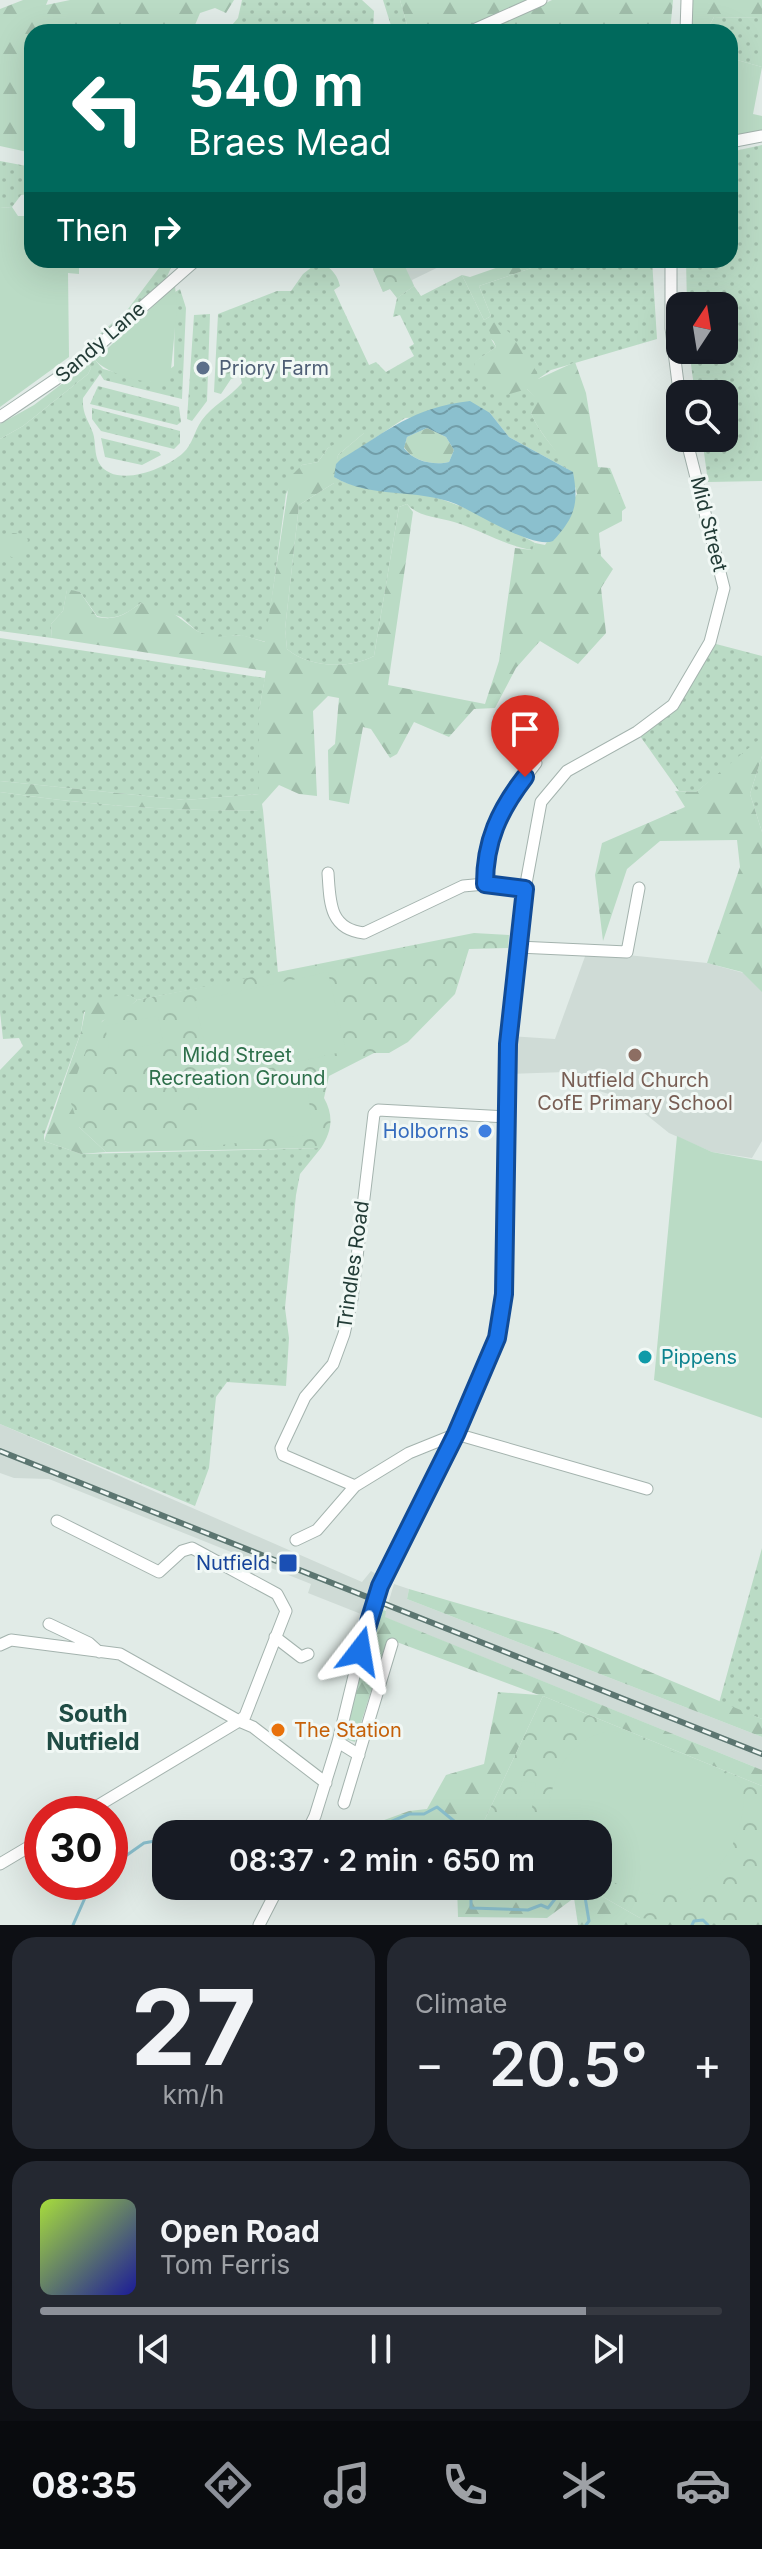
<!DOCTYPE html>
<html lang="en">
<head>
<meta charset="utf-8">
<style>
	body { margin:0; font-family:Inter,sans-serif; background:#242831; color:#f1f3f6; height:100vh; display:flex; flex-direction:column; font-size:30px; white-space:nowrap }
	* { box-sizing:border-box; margin:0 }
	p { font-size:26px; color:#9ea1a6 }
	.icon { flex:none; width:44px; height:44px; fill:none; stroke:currentColor; stroke-width:2; stroke-linecap:round; stroke-linejoin:round }
	.map { position:relative; height:1925px; overflow:hidden }
	.drawer { display:flex; flex-direction:column; gap:12px; padding:12px; background:#0d0f14; flex:1 }
	.drawer>* { flex:none }
	.guide { position:absolute; left:24px; top:24px; width:714px; height:244px; border-radius:24px; box-shadow:0 8px 32px #0002; background:#00695c; color:#fff; overflow:hidden }
	.needle { width:52px; rotate:12deg }
	.controls { position:absolute; left:666px; top:292px; display:grid; gap:16px }
	.controls a { display:grid; place-items:center; width:72px; height:72px; border-radius:16px; background:#171b24; box-shadow:0 8px 32px #0002; font-size:40px }
	.speed { position:absolute; left:24px; top:1796px; display:flex; gap:16px; font-size:40px; font-weight:700; text-align:center }
	.speed>* { display:grid; place-content:center; width:104px; height:104px; border-radius:50%; background:#171b24; box-shadow:0 8px 32px #0002; line-height:1 }
	.speed .limit { border:12px solid #d22; background:#fff; color:#111 }
	.pin { position:absolute; display:grid; place-items:center; width:68px; height:68px; color:#fff; margin:-82px -34px; border-radius:50% 50% 50% 0; rotate:-45deg; box-shadow:0 0 8px #0007 }
	.pin .icon { rotate:45deg }
	.me { position:absolute; width:88px; margin:-44px; rotate:14deg; stroke-linejoin:round; filter:drop-shadow(0 0 6px #0008) }
	.turn { display:flex; align-items:center; gap:28px; height:168px; padding:0 32px; font-size:36px }
	.turn .icon { width:104px; height:104px; stroke-width:2.5 }
	.turn b { display:block; font-size:56px; line-height:68px }
	.then { display:flex; align-items:center; height:76px; padding:0 32px; background:#0003; gap:16px; font-size:30px }
	.big { font-size:60px; font-weight:600; line-height:1.1 }
	.drawer .tile { flex:1; display:flex; flex-direction:column; justify-content:center; gap:12px; min-width:0; padding:0 28px; border-radius:24px; background:#242831 }
	.drawer .dial { align-items:center; gap:0 }
	.dial b { font-size:104px; line-height:1 }
	.song { display:flex; align-items:center; gap:24px }
	.cover { width:96px; height:96px; border-radius:12px; background:linear-gradient(135deg,hsl(80 70% 55%),hsl(240 70% 35%)) }
	.played { height:8px; border-radius:4px; background:linear-gradient(90deg,#8c9099 80%,#363941 80%) }
	.keys { display:flex; justify-content:space-around; direction:ltr }
	.heat { display:flex; justify-content:space-between; align-items:center; font-size:44px; direction:ltr }
	.drawer .tiles { flex:1; display:grid; gap:12px; grid-template-columns:1fr 1fr }
	.tile:last-child { grid-column:span 2 }
	.trip { position:absolute; left:152px; top:1820px; width:460px; height:80px; border-radius:24px; background:#171b24; box-shadow:0 8px 32px #0002; font-weight:600; line-height:80px; text-align:center }
	.dock { display:flex; height:128px; justify-content:space-around; align-items:center; background:#090b0e; color:#9ea1a6 }
	.dock .icon { width:56px; height:56px }
	.dock .on { color:#8c9099 }
	.dock b { font-size:36px; color:#f1f3f6 }
	.map>svg:first-child { display:block }
	.built { fill:#cfdbd6 }
	.grass { fill:url(#grass-dots) }
	.forest { fill:url(#forest-firs) }
	.park { fill:url(#park-crowns) }
	.garden { fill:#badbc5 }
	.water { fill:url(#water-waves); fill-rule:evenodd }
	.lines { fill:none; stroke-linecap:round; stroke-linejoin:round }
	.stream { stroke:#8bc0ce; stroke-width:3 }
	.street-casing { stroke:#a4b3ae; stroke-width:13 }
	.street { stroke:#fff; stroke-width:11 }
	.rail-casing { stroke:#5c7671; stroke-width:6 }
	.rail { stroke:#f1f8f5; stroke-width:3; stroke-dasharray:9; stroke-linecap:butt }
	.route-casing { stroke:#114b97; stroke-width:20 }
	.route { stroke:#1a73e8; stroke-width:14 }
	.service-dot { fill:#5c6f8a; stroke:#f1f8f5; stroke-width:3 }
	.education-dot { fill:#8d6e63; stroke:#f1f8f5; stroke-width:3 }
	.shop-dot { fill:#3f7fe0; stroke:#f1f8f5; stroke-width:3 }
	.culture-dot { fill:#0f9aa8; stroke:#f1f8f5; stroke-width:3 }
	.transit-dot { fill:#1a4fb4; stroke:#f1f8f5; stroke-width:3 }
	.food-dot { fill:#e8710a; stroke:#f1f8f5; stroke-width:3 }
	.labels { text-anchor:middle; dominant-baseline:central; stroke-width:6; stroke-linejoin:round; paint-order:stroke }
	.street-label { font-size:20px; fill:#223b36; stroke:#f1f8f5 }
	.service-label { font-size:20px; fill:#4e5e75; stroke:#f1f8f5; text-anchor:start }
	.park-label { font-size:20px; fill:#2e704b; stroke:#f1f8f5 }
	.education-label { font-size:20px; fill:#785e54; stroke:#f1f8f5 }
	.shop-label { font-size:20px; fill:#366cbe; stroke:#f1f8f5; text-anchor:end }
	.culture-label { font-size:20px; fill:#0d838f; stroke:#f1f8f5; text-anchor:start }
	.transit-label { font-size:20px; fill:#164399; stroke:#f1f8f5; text-anchor:end }
	.food-label { font-size:20px; fill:#c56008; stroke:#f1f8f5; text-anchor:start }
	.quarter-label { font-size:24px; font-weight:bold; fill:#1f4c44; stroke:#f1f8f5 }
</style>
</head>
<body>
<div class="map">
<svg width="762" height="1925" viewBox="0 0 762 1925">
	<defs>
		<pattern id="grass-dots" width="8" height="8" patternUnits="userSpaceOnUse" patternTransform="scale(2)"><rect width="8" height="8" fill="#badbc5"/><path d="M2 2h.1M6 6h.1" fill="none" stroke="#a0bdaa" stroke-width="1.8" stroke-linecap="round"/></pattern>
		<pattern id="forest-firs" width="22" height="20" patternUnits="userSpaceOnUse" patternTransform="scale(2)"><rect width="22" height="20" fill="#badbc5"/><path d="M5 1l3.5 6h-7zM16 11l3.5 6h-7z" fill="#a0bdaa"/></pattern>
		<pattern id="park-crowns" width="20" height="18" patternUnits="userSpaceOnUse" patternTransform="scale(2)"><rect width="20" height="18" fill="#badbc5"/><path d="M2 6a3 3 0 1 1 6 0M12 15a3 3 0 1 1 6 0" fill="none" stroke="#a0bdaa"/></pattern>
		<pattern id="water-waves" width="16" height="10" patternUnits="userSpaceOnUse" patternTransform="scale(2)"><rect width="16" height="10" fill="#8bc0ce"/><path d="M0 5q4-4 8 0t8 0" fill="none" stroke="#719da8"/></pattern>
	</defs>
	<rect width="100%" height="100%" fill="#e1ebe7"/>
	<path class="built" d="M375,260h78l-41,20 2,6 -17,12 -7,-9 -7,3 -10,-23z
		M587,951l120,12 55,15v163l-10,17 -40,-6 -43,-19 -41,-33 -29,-9 -7,-14 -26,-5 -58,2 1,-38 46,3z
		M0,1424l362,158 9,-11 10,6 -20,37 -53,-21 3,-9 -262,-105 -35,-1 -14,-5z
		M394,1584l15,5 -2,10 355,138v33l-378,-153z"/>
	<path class="grass" d="M242,0h120l12,11 -1,21h-54l-3,-3 -4,3h-86l12,-14z
		M383,0h17l9,32h-16z
		M714,17l48,1v49l-32,-9v-26h-24z
		M762,145v336l-54,1 -6,-44h22v-44h-29l-6,-44h35v-44h-37l-1,-46h44v-108z
		M0,161l32,6v27l-11,1 -9,12 -12,1z
		M165,260l9,1 -8,18 -70,64 -4,-2 36,-32z
		M555,260h97l5,79 -106,31 -13,9 -47,-40 5,8 -21,15 52,27 11,11 -7,13c10,24 27,38 42,59l-64,-35 -19,-24 -85,5 -69,46 2,-9 26,-22 -36,15 -10,14 -16,3 -16,29 -20,148 -26,-7 -27,3 -16,-7 -16,-14 -40,-14c-16,11 -24,18 -44,13l-17,-24 -13,-2 -4,21 -12,13 1,14 -52,-7v-192l23,-13 65,-52 3,-6 -3,-4 7,-4 8,9 50,13 21,-16 1,-74 5,-3 6,19 -4,91 -78,-19 -4,-6 -17,24c-1,16 5,21 10,35 3,9 1,21 6,30 16,27 68,5 84,-10 10,-9 11,-22 19,-33 10,-14 28,-23 40,-37l-2,-7 -9,3 -10,15 -7,-2 4,-78 59,-23h14l12,-17 14,-11c12,1 21,12 23,23l-6,4 35,75 7,-3 10,10 28,-16 -5,-9 5,-3 -14,-29 -7,2 4,-19 17,-12 7,10 41,-21 22,45 7,-4 -12,-30z
		M210,314l-3,87 -15,20 -5,-2 7,-104z
		M98,386l81,21 2,15 -4,3 -87,-21z
		M92,408l88,23v12l-6,6 -73,-18 -9,-12z
		M101,438l58,14 2,3 -19,10 -37,-8z
		M334,477c25,15 53,10 80,15 43,9 83,30 121,51l-2,7c-28,-4 -52,-20 -79,-28 -16,-5 -36,-5 -47,-18l-8,3 -25,149c-25,13 -65,12 -87,-7l-2,-20 14,-124 35,-22z
		M0,638l265,40 -6,33v83l-74,6 -185,-19z
		M716,644l46,12v84l-66,52 -17,-1 -39,-55 35,-27z
		M762,756v76l-12,-38z
		M0,792c88,13 174,20 263,18l15,163 -141,27 -8,-5 -45,17 -3,20 -37,103v6l37,13 240,-6 -21,26 -4,21 -11,113 4,30 -3,48 -59,-4 -11,15 -7,71 -14,38 -195,-82v-354l23,-24 -4,-8 -16,1 -3,-27z
		M762,1548v171l-43,-16z"/>
	<path class="forest" d="M23,0h25l-2,5 24,-5h164l-8,13 -11,-5 -15,5 -5,12 7,7h-170v121l-32,-7v-137z
		M400,0h134l-74,32h-51z
		M552,0h121l-3,32h-184z
		M691,0h71v18l-48,-1 -8,15h-17z
		M519,260h36l-76,26 12,30 -7,4 -22,-45 8,2z
		M495,322l15,11 27,39 1,7 37,-17 11,31 12,74 12,1 16,40 -4,3v10l-23,12 2,23 12,13 -12,19 5,45 -28,31 -38,-23 -24,27 -21,40 -21,1 -25,28 -35,-15 -17,32 -7,4 -19,-29 -8,-2 -14,77 -20,-4 -1,-50 7,-6 4,-46 -11,-2 -15,15 4,85 -18,-2 -20,-9 -17,19 1,6c-89,2 -175,-5 -263,-18v-11l185,19 74,-6v-83l7,-40 -214,-33 -1,-14 12,-13 4,-22 13,3 17,25c20,4 28,-3 44,-14l25,5 31,23 16,6 29,-2 23,7 25,-165 12,-12 16,-3 10,-14 34,-20 2,5 -26,22 -4,28 -35,22 -14,124 2,20c22,19 62,20 87,7l25,-149 8,-3 6,8 -25,173 97,19 14,-43 16,-113 17,2 3,-7 10,2 32,-51c-7,-35 -33,-50 -46,-81l6,-13 -10,-11 -28,8 -23,-25 -2,-10 22,-15 -9,-22z
		M88,364l3,4 -3,6 -65,52 -23,13v-15l34,-19z
		M427,428l19,9 8,13 -5,12c-15,4 -37,-1 -45,-15l3,-10z
		M13,533l11,1 4,6 -7,22 -21,-11 1,-11z
		M762,737v19l-12,38 12,38v160l-20,-20 -35,-9 33,-96 -3,-27 -77,1 -33,28 -24,72 -8,-66 7,-32 83,-36 -10,-16 21,1z
		M130,995l7,5 -12,11 -23,10 -23,106 27,25 -25,2 -37,-13 37,-109 6,-30 9,-4z
		M409,1589l144,42 209,88v18l-355,-138z
		M376,1607l10,4 -1,6 377,153v16l-219,-90 -65,138h-44l6,-13 -46,13h-79l5,-13 45,6 44,-16 18,-2 19,-34 38,-11 14,-72 41,3 -145,-54 -8,2 -31,99 -10,-3z
		M457,1886h43l5,12 37,-12h42l56,32 122,-15v22h-184l-4,-27 -27,20 -89,-1z"/>
	<path class="park" d="M375,260h27l12,26 -17,12 -7,-9 -7,3 -10,-23z
		M474,933l35,2 -1,13 -39,1 -14,45 -47,48 -19,11h-15l-45,23 -5,22c10,18 8,33 -3,50l-215,4 -27,-25 -10,-30c7,-17 21,-67 35,-77 11,-8 22,-10 33,-20z
		M543,1696l219,90v120l-27,19 -95,-7 -56,-32h14v-52h-120z"/>
	<path class="garden" d="M730,58l32,9 -9,47 9,2v17l-32,6z
		M12,207l6,9h14v44l56,1 -9,1v12l-11,-1 1,84 -69,50v-199z
		M175,286l2,21 -7,73c-20,7 -61,-5 -75,-20z
		M328,972l18,79 -133,30 -18,-80z
		M158,1016l5,26 -53,11 -5,-27z
		M306,1075l7,59 -109,13 -7,-59z
		M677,1136l35,16 50,9v257l-108,-38z
		M609,1731l17,2 106,43 11,12c6,51 -34,115 -92,106 -18,-2 -37,-12 -53,-18v-42h-49c-4,-43 12,-94 60,-103z
		M522,1781l14,2 -7,43 -14,-3z"/>
	<path class="water" d="M470,401l20,12 19,24 64,35c6,32 2,45 -20,69 -20,8 -75,-27 -97,-37 -39,-16 -86,-5 -122,-27l2,-13 5,-5c49,-29 70,-51 129,-58zM427,428l19,9 8,13 -5,12c-15,4 -36,-1 -45,-14l3,-11z"/>
	<g class="lines">
		<path class="stream" d="M312,1827l23,1 16,6
			M196,1834l40,-6 69,-1
			M362,1834l47,-20h15l13,-7 17,14 5,13
			M110,1867l34,-24 22,-4
			M478,1886l4,3 -11,8v11l57,2 13,-5 7,3 17,-22
			M579,1886l5,5 5,30 -3,4
			M73,1925l19,-43
			M692,1925l2,-4 9,-1 5,5"/>
		<defs>
			<path id="street" d="M469,32l72,-32
				M686,32l1,-32
				M730,142l32,-6
				M671,260v68l9,71
				M0,417l74,-50 122,-107
				M328,873c2,29 1,56 36,60l99,-47 22,-2 40,5
				M485,884c0,-51 21,-82 51,-121
				M518,947l109,5 12,-64
				M355,1486l-72,-31 -2,-7 24,-51 28,-33 11,-30 8,-35 22,-185 4,-4 129,7
				M296,1540l21,-10 38,-44 54,-33 47,-19 191,55
				M49,1624l40,19 10,9
				M275,1637l26,20 7,-3
				M0,1645l11,-5 109,14 119,67 6,-5 41,-105 -9,-17 -85,-46 -10,3 -23,21 -102,-51
				M338,1742l21,13
				M344,1803l48,-159
				M84,1814l155,-93 14,6 73,56
				M306,1834l9,-18 23,-74 32,-132 86,-176 41,-96 7,-44 4,-250 17,-155 16,-87 26,-31 70,-39 36,-27 37,-63 14,-54 -38,-150
				M0,1864l42,-25
				M259,1925l20,-39"/>
		</defs>
		<use href="#street" class="street-casing"/>
		<use href="#street" class="street"/>
		<defs>
			<path id="rail" d="M0,1451l762,303"/>
		</defs>
		<use href="#rail" class="rail-casing"/>
		<use href="#rail" class="rail"/>
	</g>
	<g class="lines">
		<defs>
			<path id="route" d="M360,1651l20,-65 76,-152 41,-96 7,-44 4,-250 17,-155 -40,-5c0,-43 14,-73 40,-107"/>
		</defs>
		<use href="#route" class="route-casing"/>
		<use href="#route" class="route"/>
	</g>
	<circle class="service-dot" cx="203" cy="368" r="8"/>
	<circle class="education-dot" cx="635" cy="1055" r="8"/>
	<circle class="shop-dot" cx="485" cy="1131" r="8"/>
	<circle class="culture-dot" cx="645" cy="1357" r="8"/>
	<rect class="transit-dot" x="278" y="1553" width="20" height="20" rx="4"/>
	<circle class="food-dot" cx="278" cy="1730" r="8"/>
	<g class="labels">
		<g class="street-label">
			<text transform="translate(100 342) rotate(-41)">Sandy Lane</text>
			<text transform="translate(709 524) rotate(76)">Mid Street</text>
			<text transform="translate(353 1265) rotate(-82)">Trindles Road</text>
		</g>
		<g class="service-label">
			<text x="219" y="368">Priory Farm</text>
		</g>
		<g class="park-label">
			<text x="237" y="1055">Midd Street<tspan x="237" dy="23">Recreation Ground</tspan></text>
		</g>
		<g class="education-label">
			<text x="635" y="1080">Nutfield Church<tspan x="635" dy="23">CofE Primary School</tspan></text>
		</g>
		<g class="shop-label">
			<text x="469" y="1131">Holborns</text>
		</g>
		<g class="culture-label">
			<text x="661" y="1357">Pippens</text>
		</g>
		<g class="transit-label">
			<text x="270" y="1563">Nutfield</text>
		</g>
		<g class="food-label">
			<text x="294" y="1730">The Station</text>
		</g>
		<g class="quarter-label">
			<text x="93" y="1713">South<tspan x="93" dy="28">Nutfield</tspan></text>
		</g>
	</g>
</svg>
<div class="controls">
<a><svg class="needle" viewBox="-14 -14 28 28"><path d="M0-13l5 13h-10z" fill="#e53935"/><path d="M0 13l5-13h-10z" fill="#9ea1a6"/></svg></a>
<a><svg class="icon" aria-label="search" viewBox="0 0 24 24"><circle cx="10" cy="10" r="6"/><path d="M15 15l6 6"/></svg></a>
</div>
<div class="speed"><div class="limit">30</div></div>
<div class="pin" style="left:525px;top:777px;background:#d93025"><svg class="icon" aria-label="arrive" viewBox="0 0 24 24"><path d="M6 21V4h12l-3 4 3 4H6"/></svg></div>
<svg class="me" style="left:360px;top:1651px" viewBox="-20 -20 40 40"><path d="M0-17L14 15 0 8-14 15z" fill="#1a73e8" stroke="#fff" stroke-width="4"/></svg>
<div class="trip">08:37 · 2 min · 650 m</div>
<div class="guide">
<div class="turn"><svg class="icon" aria-label="left" viewBox="0 0 24 24"><path d="M17 20v-9H6M10 6l-5 5 5 5"/></svg><div><b>540 m</b>Braes Mead</div></div>
<div class="then">Then<svg class="icon" aria-label="right" viewBox="0 0 24 24"><path d="M7 20v-9h11M14 6l5 5-5 5"/></svg></div>
</div>
</div>
<section class="drawer">
<div class="tiles">
<div class="tile dial"><b>27</b><p>km/h</p></div>
<div class="tile"><p>Climate</p>
<div class="heat"><a>−</a><b class="big">20.5°</b><a>+</a></div>
</div>
<div class="tile">
<div class="song"><i class="cover"></i><div><b>Open Road</b><p>Tom Ferris</p></div></div>
<div class="played"></div>
<div class="keys"><svg class="icon" aria-label="previous" viewBox="0 0 24 24"><path d="M18 5L8 12l10 7zM5 5v14"/></svg><svg class="icon" aria-label="pause" viewBox="0 0 24 24"><path d="M8 5v14M16 5v14"/></svg><svg class="icon" aria-label="next" viewBox="0 0 24 24"><path d="M6 5l10 7-10 7zM19 5v14"/></svg></div>
</div>
</div>
</section>
<nav class="dock">
<b>08:35</b>
<svg class="icon on" aria-label="directions" viewBox="0 0 24 24"><path d="M12 3l9 9-9 9-9-9zM9 14v-3h6M13 9l2 2-2 2"/></svg>
<svg class="icon" aria-label="music" viewBox="0 0 24 24"><path d="M9 18V5l10-2v13"/><circle cx="6" cy="18" r="3"/><circle cx="16" cy="16" r="3"/></svg>
<svg class="icon" aria-label="phone" viewBox="0 0 24 24"><path d="M5 4h4l2 5-3 2q2 4 5 5l2-3 5 2v4C11 20 4 13 5 4z"/></svg>
<svg class="icon" aria-label="climate" viewBox="0 0 24 24"><path d="M12 3v18M4 7l16 10M4 17L20 7"/></svg>
<svg class="icon" aria-label="car" viewBox="0 0 24 24"><path d="M5 17H2v-5l4-1 3-4h7l3 4 3 1v5h-3M9 17h6M6 11h13"/><circle cx="7" cy="17" r="2"/><circle cx="17" cy="17" r="2"/></svg>
</nav>
</body>
</html>
